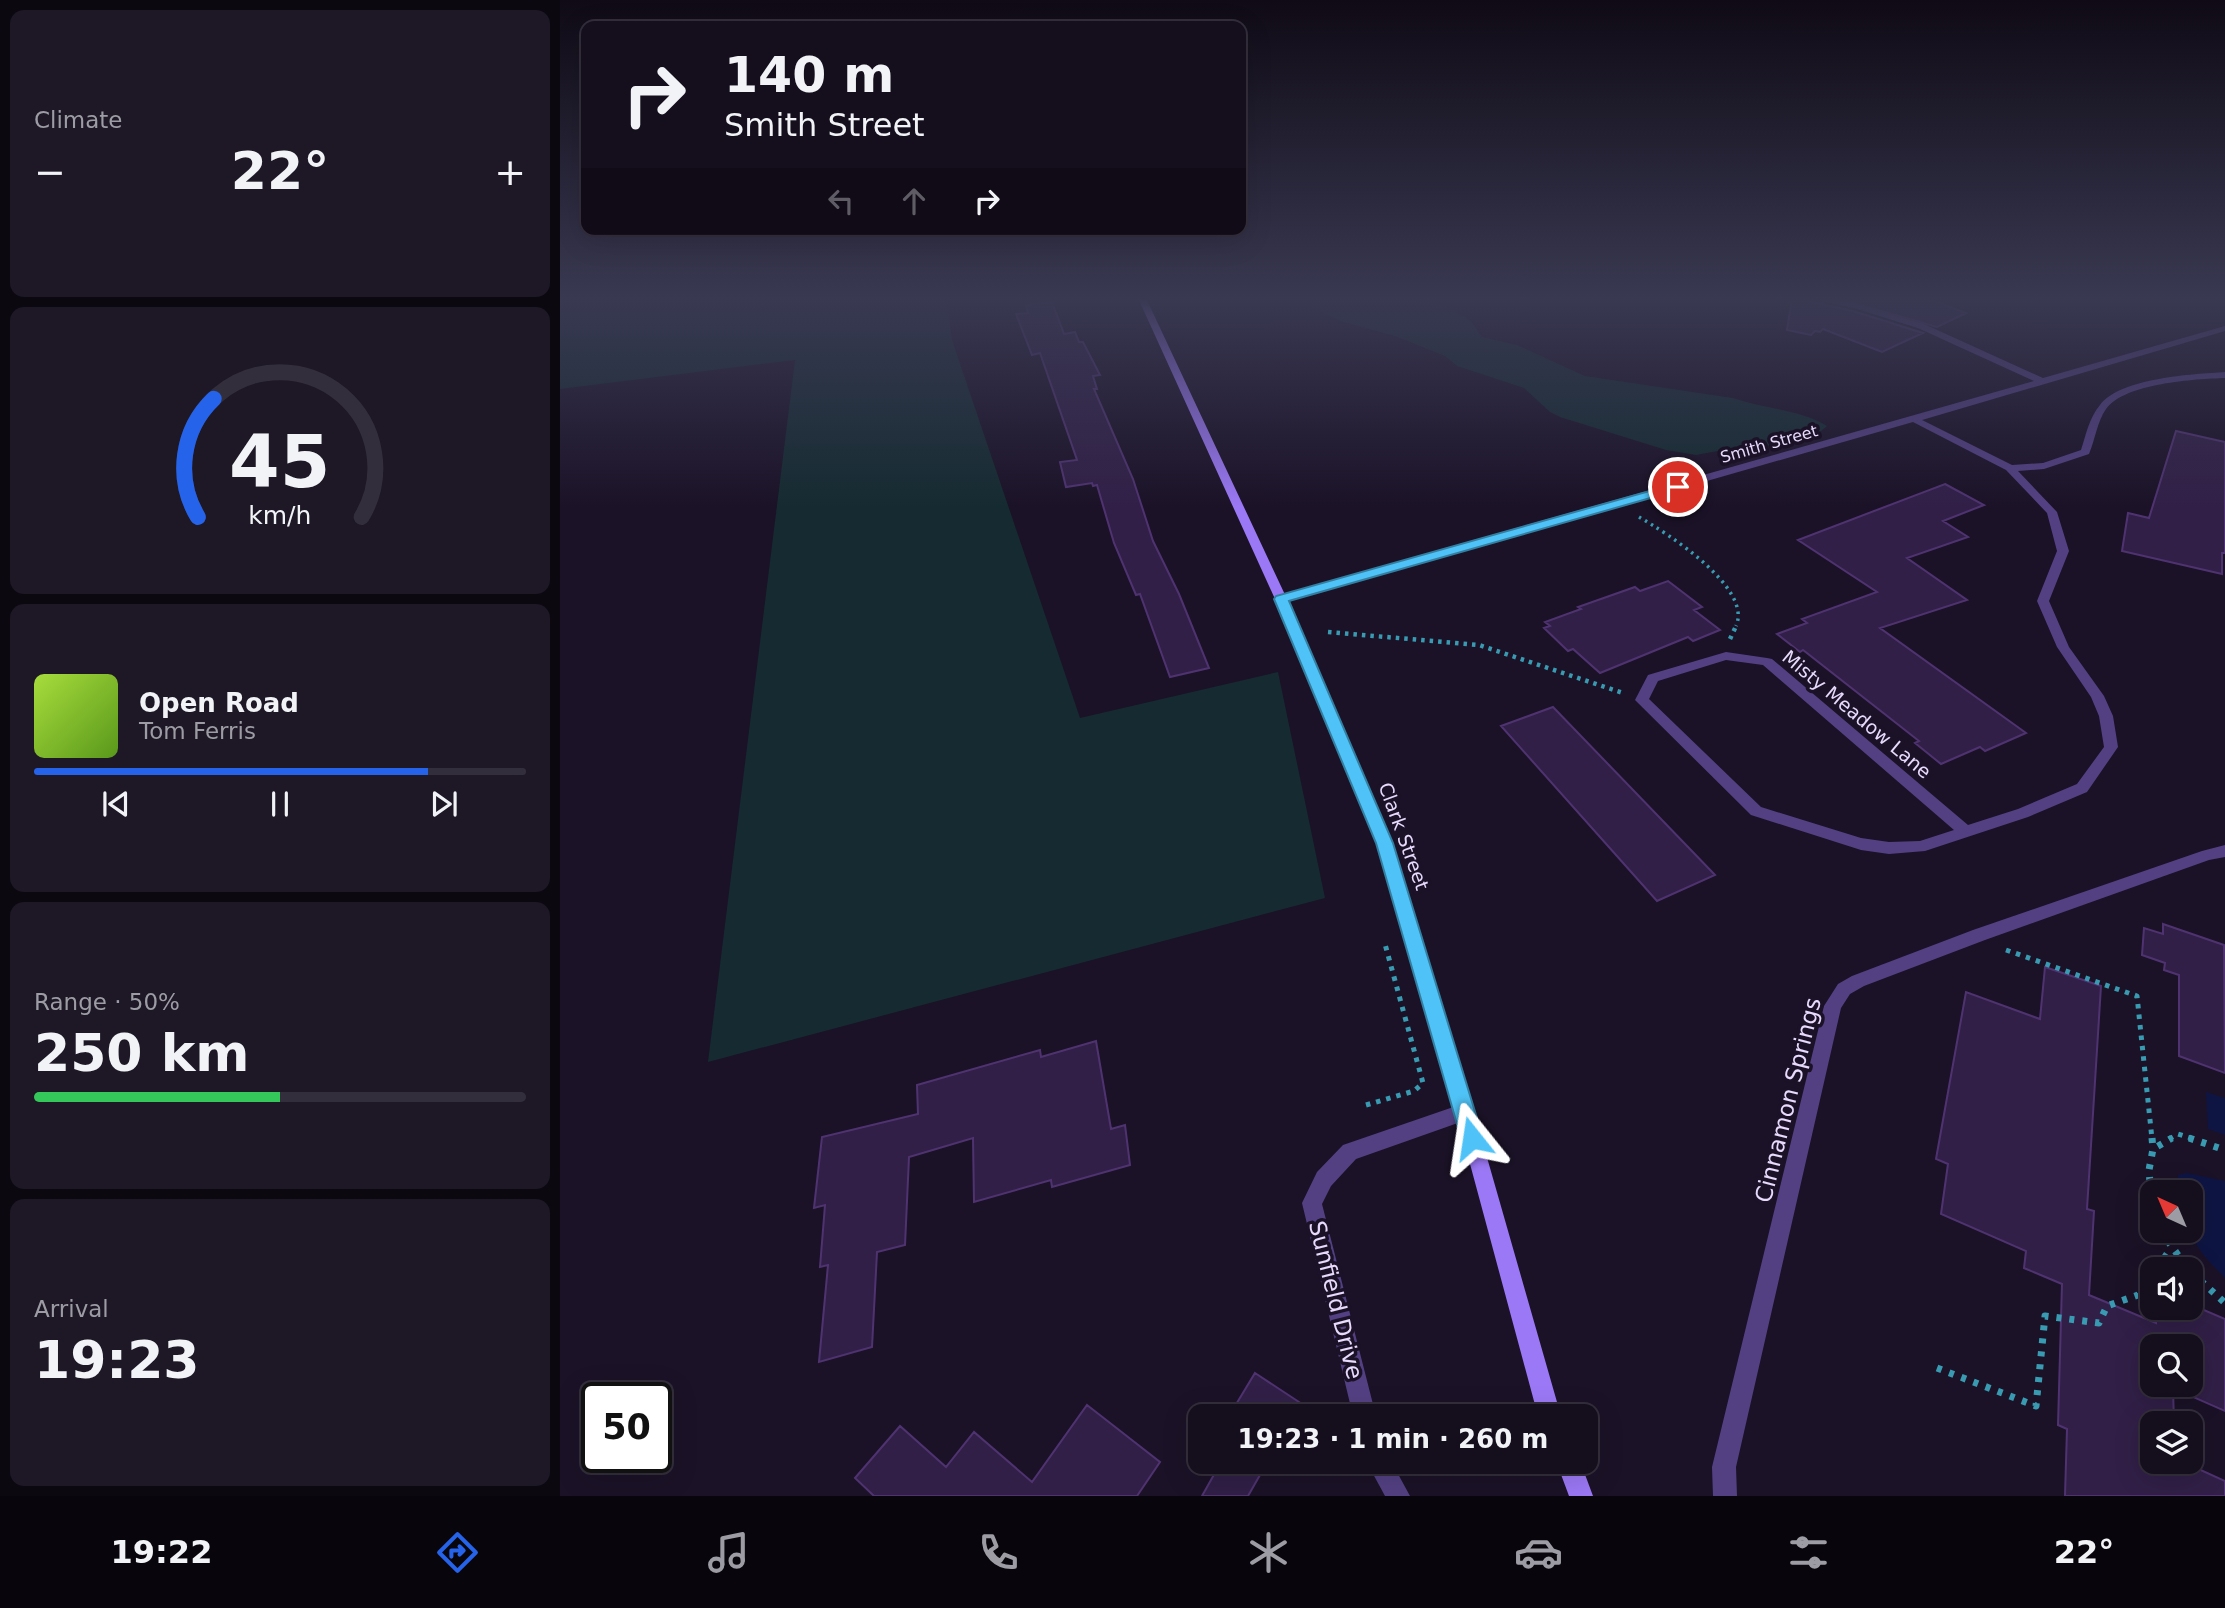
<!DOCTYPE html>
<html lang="en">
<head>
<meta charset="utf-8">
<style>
	body { margin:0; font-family:"DejaVu Sans",sans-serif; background:#1d1726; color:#f1f3f6; height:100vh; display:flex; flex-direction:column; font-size:26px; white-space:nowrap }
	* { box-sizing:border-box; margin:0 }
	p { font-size:23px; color:#9d9ca4 }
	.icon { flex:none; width:38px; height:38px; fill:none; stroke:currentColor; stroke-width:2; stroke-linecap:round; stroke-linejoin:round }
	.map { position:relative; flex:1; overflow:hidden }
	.side { display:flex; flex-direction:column; gap:10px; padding:10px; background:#0b0810; width:560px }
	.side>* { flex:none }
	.hud { position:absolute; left:21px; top:21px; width:665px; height:214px; border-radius:14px; box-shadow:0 7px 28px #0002,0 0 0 2px #332e3b; background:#140e1d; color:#f1f3f6; overflow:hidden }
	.needle { width:46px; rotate:316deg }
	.tools { position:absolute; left:1580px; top:1180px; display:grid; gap:14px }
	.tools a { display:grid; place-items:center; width:63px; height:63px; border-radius:14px; background:#140e1d; box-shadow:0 7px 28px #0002,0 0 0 2px #332e3b; font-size:35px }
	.speed { position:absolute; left:21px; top:1382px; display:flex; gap:14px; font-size:35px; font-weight:700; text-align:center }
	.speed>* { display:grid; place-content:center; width:91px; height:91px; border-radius:50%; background:#140e1d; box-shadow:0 7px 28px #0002,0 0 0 2px #332e3b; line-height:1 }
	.speed .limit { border:4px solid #111; border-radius:10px; background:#fff; color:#111 }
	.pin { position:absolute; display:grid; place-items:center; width:60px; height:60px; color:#fff; margin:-30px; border:4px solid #fff; border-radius:50%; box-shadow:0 2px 7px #0007 }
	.me { position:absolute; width:77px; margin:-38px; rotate:345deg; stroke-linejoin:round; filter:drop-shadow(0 0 5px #0008) }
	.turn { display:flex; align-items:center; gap:24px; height:147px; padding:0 28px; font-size:32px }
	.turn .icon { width:91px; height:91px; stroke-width:2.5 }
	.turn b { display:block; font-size:49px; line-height:60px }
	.lanes { display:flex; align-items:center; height:66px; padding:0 28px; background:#0003; justify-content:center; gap:35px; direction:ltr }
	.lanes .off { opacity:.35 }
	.big { font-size:52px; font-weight:700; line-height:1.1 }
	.side .widget { flex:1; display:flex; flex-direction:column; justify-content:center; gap:10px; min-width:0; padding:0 24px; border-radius:14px; background:#1d1726 }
	.side .dial { align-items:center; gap:0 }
	.dial svg { height:182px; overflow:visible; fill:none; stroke:#332e3b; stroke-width:7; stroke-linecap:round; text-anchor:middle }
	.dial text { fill:#f1f3f6; stroke:none }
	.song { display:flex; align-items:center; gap:21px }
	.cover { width:84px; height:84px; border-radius:10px; background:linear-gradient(135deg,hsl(80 70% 55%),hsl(90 70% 35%)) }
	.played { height:7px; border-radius:4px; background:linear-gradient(90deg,#2563eb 80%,#332e3b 80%) }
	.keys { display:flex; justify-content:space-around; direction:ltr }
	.heat { display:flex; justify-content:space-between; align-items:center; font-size:38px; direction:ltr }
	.charge { height:10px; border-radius:5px; background:linear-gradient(90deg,#34c759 50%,#332e3b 0) }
	.trip { position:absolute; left:628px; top:1404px; width:410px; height:70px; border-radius:14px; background:#140e1d; box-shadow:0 7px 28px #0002,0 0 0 2px #332e3b; font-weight:700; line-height:70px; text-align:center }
	.tab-bar { display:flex; height:112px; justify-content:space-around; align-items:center; background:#08060c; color:#9d9ca4 }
	.tab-bar .icon { width:49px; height:49px }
	.tab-bar .current { color:#2563eb }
	.tab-bar b { font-size:32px; color:#f1f3f6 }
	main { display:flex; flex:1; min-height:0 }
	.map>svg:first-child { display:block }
	.green { fill:#152b31 }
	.water { fill:#0f1543 }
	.building { fill:#311f47; stroke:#4f3371; stroke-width:2; fill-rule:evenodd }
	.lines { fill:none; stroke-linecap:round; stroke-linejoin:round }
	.path-far3 { stroke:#399bb2; stroke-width:3.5; stroke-dasharray:2.5 4.5; stroke-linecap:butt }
	.path-far2 { stroke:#399bb2; stroke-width:4.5; stroke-dasharray:3.5 5; stroke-linecap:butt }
	.path-far1 { stroke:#399bb2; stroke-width:5; stroke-dasharray:4.5 6; stroke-linecap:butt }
	.path { stroke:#399bb2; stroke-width:7; stroke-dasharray:5 8; stroke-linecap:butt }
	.street { fill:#534083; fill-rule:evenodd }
	.secondary { fill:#9b78f5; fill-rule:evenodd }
	.route { fill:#4fc3f7; stroke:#337fa1; stroke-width:2 }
	.labels { text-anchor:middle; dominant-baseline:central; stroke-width:7; stroke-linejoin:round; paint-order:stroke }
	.far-street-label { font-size:16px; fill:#e7dafc; stroke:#1b1227 }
	.street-label { font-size:19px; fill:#e7dafc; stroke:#1b1227 }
	.near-street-label { font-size:23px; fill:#e7dafc; stroke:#1b1227 }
</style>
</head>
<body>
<main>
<section class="side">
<div class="widget"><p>Climate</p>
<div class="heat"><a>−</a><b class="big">22°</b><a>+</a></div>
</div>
<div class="widget dial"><svg viewBox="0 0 100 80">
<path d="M14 69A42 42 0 1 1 86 69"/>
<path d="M14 69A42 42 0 0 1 21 17" stroke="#2563eb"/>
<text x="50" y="56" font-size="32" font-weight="700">45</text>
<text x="50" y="72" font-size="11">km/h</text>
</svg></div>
<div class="widget">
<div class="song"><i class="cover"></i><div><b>Open Road</b><p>Tom Ferris</p></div></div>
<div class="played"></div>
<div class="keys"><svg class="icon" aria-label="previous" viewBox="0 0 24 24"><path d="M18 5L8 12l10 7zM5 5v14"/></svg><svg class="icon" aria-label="pause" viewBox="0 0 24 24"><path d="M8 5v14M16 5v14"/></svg><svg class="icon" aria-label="next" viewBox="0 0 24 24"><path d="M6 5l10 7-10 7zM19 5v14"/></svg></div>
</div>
<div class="widget"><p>Range · 50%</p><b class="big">250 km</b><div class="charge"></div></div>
<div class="widget"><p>Arrival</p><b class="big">19:23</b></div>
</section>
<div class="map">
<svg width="1665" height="1496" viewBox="0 0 1665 1496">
	<rect width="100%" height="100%" fill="#1b1227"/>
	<path class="green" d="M0,298h387l5,42 128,378 198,-46 47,226 -617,164 87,-702 -235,29z
		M742,298c48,0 128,-8 167,22 6,4 8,11 13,17l35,8 68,31 148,22c31,11 66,11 94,28l-6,5 -58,16 -29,1 -38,7 -30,-5 -106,-33 -10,-5 -26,-24 -67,-22 -12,-10 -50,-20 -52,-14 -23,-11z"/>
	<path class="water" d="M1646,1092l19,6v37l-17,-6z
		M1627,1173l38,8v97c-36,-37 -34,-36 -34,-86h-14l1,-17z"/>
	<path class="building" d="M1232,298h14l2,3 45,10 70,22 -41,19 -59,-23 -3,3 -5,-1 -4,4 -24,-5z
		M1276,298h91l39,15 -29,14z
		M492,302l12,32 11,-2 4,10h4l17,33 -7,1 4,13h-3l39,90 20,62 26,53 30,74 -39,9 -30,-83 -4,1 -22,-52 -17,-58 -4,1 -1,-3 -26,4 -6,-25 17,-2 -37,-107 -8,2 -16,-41 12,-1 -2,-8z
		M1616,431l49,11v111h-3v21l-100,-23 6,-38 21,5z
		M1385,484l39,21 -41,16 25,16 -61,21 60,42 -87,28 146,105 -41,18 -5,-4 -39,17 -26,-21 4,-2 -116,-91 -3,2 -23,-18 30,-11 -5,-4 75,-27 -79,-52z
		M1108,581l34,26 -8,3 26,20 -27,11 -5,-4 -88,36 -27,-24 -5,2 -24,-23 6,-2 -5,-4 36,-13 -3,-2 57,-20 5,4z
		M993,707l162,168 -58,26 -156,-175z
		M1603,924l61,21 1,128 -46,-17v-81l-15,-5 1,-7 -23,-8 2,-27 19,6z
		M1485,967l56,19 -14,223 7,2 -5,84 67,28v-16h41l28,12v92l-52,-23 1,35h-22v38h29l44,20v15h-160l2,-67 -9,-4 4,-141 -38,-16 2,-17 -85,-37 7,-50 -12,-5 30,-167 74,27zM1592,1346h39v38h-39z
		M536,1041l15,88 14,-4 5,40 -78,22 -1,-7 -77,22 -1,-64 -64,19 -4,88 -28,7 -5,95 -53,15 9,-97 -8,2 5,-62 -11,3 8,-71 96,-23 -1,-29 123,-35 1,7z
		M695,1373l47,31 -7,12h-66z
		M527,1405l73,57 -23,34h-263l-19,-18 45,-52 46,41 28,-35 58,50z
		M643,1461h65l-20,35h-46l14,-25z"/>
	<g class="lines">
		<path class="path-far3" d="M1079,517c28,16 114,71 97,109"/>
		<path class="path-far2" d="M768,632l151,13 144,48
			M1170,639l7,-15"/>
		<path class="path-far1" d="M1446,950l131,46 15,143
			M806,1105l48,-14 9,-8 -38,-139
			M1609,1139l9,-5 16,5"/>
		<path class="path" d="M1592,1138l1,11
			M1629,1138l36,12
			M1592,1208l-3,-38 4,-21 19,-11
			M1600,1230l28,39
			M1597,1269l14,-21
			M1631,1272l34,31
			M1377,1368l99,38 9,-90 54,7 8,-17 31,-11 14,-20"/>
		<path class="street" d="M1249,298h15l31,6 69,20 119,54 182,-52v5l-303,89 90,45 31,-2 38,-13c5,-15 8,-32 19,-45 20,-27 93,-31 125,-33v6c-30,1 -100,5 -119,31 -9,13 -11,31 -17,45l-45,15 -26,2 39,41 12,39 -20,50 20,46 35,49 9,20 5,31 -31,45 -59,25 -103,34 -36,3 -28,-4 -110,-35 -116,-115 13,-25 78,-23 41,6 5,1 196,166 50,-16 59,-25 27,-37 -5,-31 -8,-19 -34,-50 -20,-46 20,-50 -10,-38 -41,-43 -93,-48 -628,180 -4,1 -6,-4 2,-3 757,-215 -116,-53 -64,-20zM1166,660l37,5 191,165 -34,11 -31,1 -28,-4 -100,-31 -112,-108 9,-18z
			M1665,845v12l-16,3 -224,80 -121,46 -14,8 -9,14 -105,459 1,29h-24l-1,-29 112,-461 14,-22 14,-8 121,-46 229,-79z
			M905,1103l7,3 2,6 -2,6 -116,41 -25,27 -9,18 54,212h-23l-51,-213 15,-31 26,-27z
			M806,1461h25l19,35h-25z"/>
		<path class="secondary" d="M578,298h8l141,301 105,244 82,269 87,304h-23l-82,-304 -80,-269 -101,-244z
			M996,1461h24l13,35h-24z"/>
	</g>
	<linearGradient id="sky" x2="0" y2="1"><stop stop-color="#0f0a15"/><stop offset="0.59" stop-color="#393952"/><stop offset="1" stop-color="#393952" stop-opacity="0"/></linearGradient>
	<rect width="1665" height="507" fill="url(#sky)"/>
	<path class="route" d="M1118,483l6,4 -2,2 -393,112 104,242 90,295 -3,7 -8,3 -7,-3 -4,-7 -85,-295 -102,-244 2,-3z"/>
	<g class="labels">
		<g class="far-street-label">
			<text transform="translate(1209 444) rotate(-16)">Smith Street</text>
		</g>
		<g class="street-label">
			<text transform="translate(1297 714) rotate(40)">Misty Meadow Lane</text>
			<text transform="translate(844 836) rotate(70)">Clark Street</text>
		</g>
		<g class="near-street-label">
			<text transform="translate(1228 1100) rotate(-76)">Cinnamon Springs</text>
			<text transform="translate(776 1300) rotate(76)">Sunfield Drive</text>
		</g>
	</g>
</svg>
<div class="tools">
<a><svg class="needle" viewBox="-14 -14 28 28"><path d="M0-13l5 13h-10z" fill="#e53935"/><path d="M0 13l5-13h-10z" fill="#9d9ca4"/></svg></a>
<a><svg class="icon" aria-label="sound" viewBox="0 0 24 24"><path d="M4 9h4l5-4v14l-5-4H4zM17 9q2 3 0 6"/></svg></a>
<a><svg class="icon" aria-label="search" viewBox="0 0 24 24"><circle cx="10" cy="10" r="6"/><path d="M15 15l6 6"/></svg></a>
<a><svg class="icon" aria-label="layers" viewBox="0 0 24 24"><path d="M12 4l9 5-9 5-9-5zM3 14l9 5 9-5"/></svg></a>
</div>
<div class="speed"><div class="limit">50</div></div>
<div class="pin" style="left:1118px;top:487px;background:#d93025"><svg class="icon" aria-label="arrive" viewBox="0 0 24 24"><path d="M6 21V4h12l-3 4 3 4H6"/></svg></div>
<svg class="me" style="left:912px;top:1138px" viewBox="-20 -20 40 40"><path d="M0-17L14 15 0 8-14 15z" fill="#4fc3f7" stroke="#fff" stroke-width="4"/></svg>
<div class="trip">19:23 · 1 min · 260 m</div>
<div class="hud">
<div class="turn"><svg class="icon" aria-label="right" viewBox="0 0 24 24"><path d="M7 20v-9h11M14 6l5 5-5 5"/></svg><div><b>140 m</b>Smith Street</div></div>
<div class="lanes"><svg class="icon off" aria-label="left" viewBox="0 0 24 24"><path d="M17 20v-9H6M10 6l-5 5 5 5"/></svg><svg class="icon off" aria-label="ahead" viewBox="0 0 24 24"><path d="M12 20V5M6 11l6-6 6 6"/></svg><svg class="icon" aria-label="right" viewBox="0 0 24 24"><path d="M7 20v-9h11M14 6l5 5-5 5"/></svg></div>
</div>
</div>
</main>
<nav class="tab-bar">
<b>19:22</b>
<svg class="icon current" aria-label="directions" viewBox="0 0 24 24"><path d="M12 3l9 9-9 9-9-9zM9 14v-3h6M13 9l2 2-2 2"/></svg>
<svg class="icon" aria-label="music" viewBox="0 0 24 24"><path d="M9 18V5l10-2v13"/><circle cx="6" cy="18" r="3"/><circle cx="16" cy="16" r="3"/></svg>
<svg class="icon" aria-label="phone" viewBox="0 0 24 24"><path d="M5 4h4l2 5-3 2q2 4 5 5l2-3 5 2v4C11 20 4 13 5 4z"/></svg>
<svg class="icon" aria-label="climate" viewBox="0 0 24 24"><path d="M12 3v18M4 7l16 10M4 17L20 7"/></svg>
<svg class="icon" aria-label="car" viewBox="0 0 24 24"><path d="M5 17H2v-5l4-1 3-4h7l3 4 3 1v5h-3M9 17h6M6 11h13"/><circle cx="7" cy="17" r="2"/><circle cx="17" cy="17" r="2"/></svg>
<svg class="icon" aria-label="filters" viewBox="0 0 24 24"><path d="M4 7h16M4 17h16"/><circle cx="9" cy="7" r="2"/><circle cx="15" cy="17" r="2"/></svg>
<b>22°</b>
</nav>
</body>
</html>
